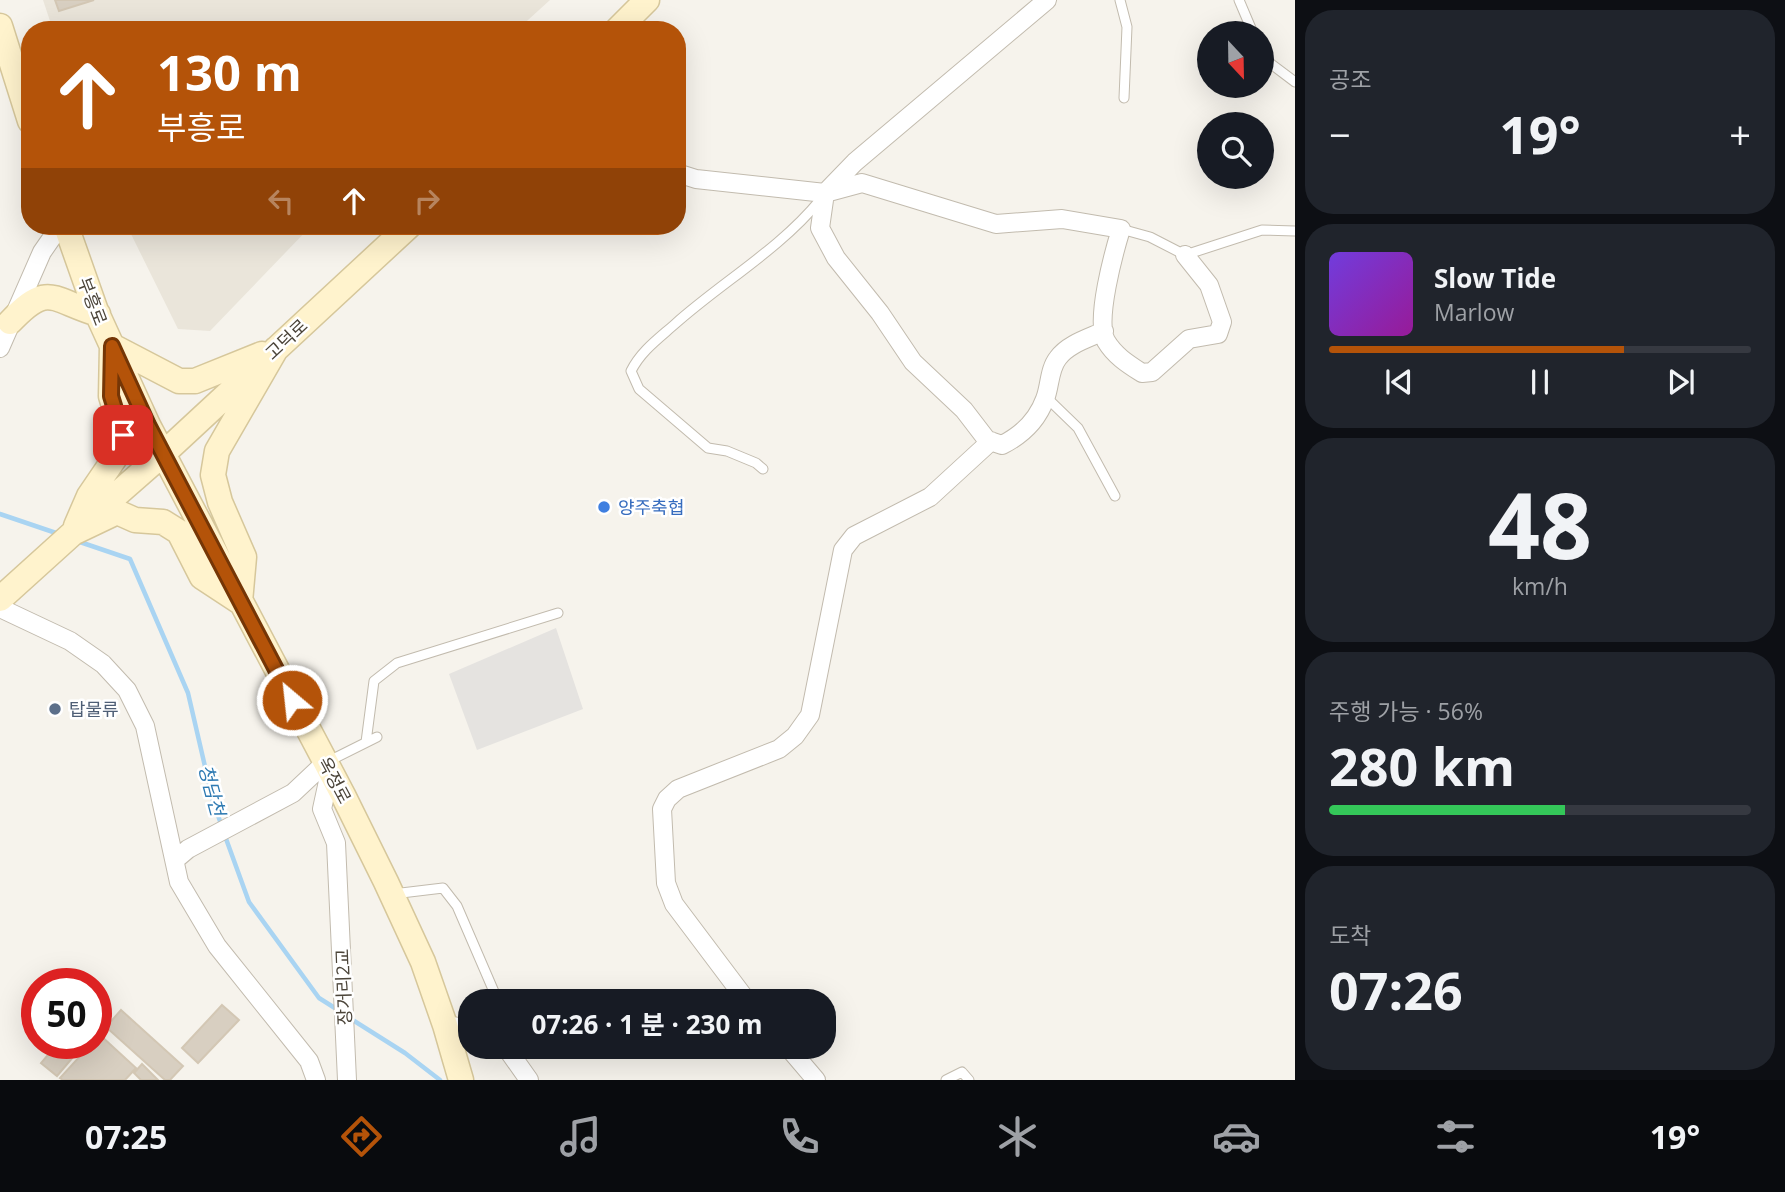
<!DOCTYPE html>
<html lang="ko">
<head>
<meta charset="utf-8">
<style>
	body { margin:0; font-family:"Open Sans","Noto Sans KR",sans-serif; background:#20242c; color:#f1f3f6; height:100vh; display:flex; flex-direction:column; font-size:26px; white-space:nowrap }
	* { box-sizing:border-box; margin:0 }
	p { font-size:23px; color:#9ea1a6 }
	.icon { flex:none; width:38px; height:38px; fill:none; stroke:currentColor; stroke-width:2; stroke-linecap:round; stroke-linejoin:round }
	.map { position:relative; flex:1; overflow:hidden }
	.drawer { display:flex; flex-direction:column; gap:10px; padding:10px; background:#0d0f14; width:490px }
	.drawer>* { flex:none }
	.banner { position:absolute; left:21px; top:21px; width:665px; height:214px; border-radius:28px; box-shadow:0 7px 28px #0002; background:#b45309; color:#fff; overflow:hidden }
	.needle { width:46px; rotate:158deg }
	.controls { position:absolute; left:1197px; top:21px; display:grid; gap:14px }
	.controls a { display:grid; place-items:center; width:77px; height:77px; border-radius:50%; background:#171b24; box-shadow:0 7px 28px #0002; font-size:35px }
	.speed { position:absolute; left:21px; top:968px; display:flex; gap:14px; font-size:35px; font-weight:700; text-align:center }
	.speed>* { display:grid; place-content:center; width:91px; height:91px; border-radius:50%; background:#171b24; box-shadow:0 7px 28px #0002; line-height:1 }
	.speed .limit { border:10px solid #d22; background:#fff; color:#111 }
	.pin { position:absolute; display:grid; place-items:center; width:60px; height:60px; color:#fff; margin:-30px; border-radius:14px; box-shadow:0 4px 10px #0006 }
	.me { position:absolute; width:77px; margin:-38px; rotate:332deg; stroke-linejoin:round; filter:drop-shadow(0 0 5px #0008) }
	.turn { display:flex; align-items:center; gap:24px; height:147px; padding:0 21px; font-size:32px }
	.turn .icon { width:91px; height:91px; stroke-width:2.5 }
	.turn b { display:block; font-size:49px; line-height:60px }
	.lanes { display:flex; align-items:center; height:66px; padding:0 21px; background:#0003; justify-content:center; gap:35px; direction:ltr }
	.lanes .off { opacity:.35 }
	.big { font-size:52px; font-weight:700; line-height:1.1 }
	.drawer .card { flex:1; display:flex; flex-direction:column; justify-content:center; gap:10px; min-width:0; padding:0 24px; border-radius:28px; background:#20242c }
	.drawer .dial { align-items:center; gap:0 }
	.dial b { font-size:91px; line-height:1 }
	.song { display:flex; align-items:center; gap:21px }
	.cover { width:84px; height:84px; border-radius:10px; background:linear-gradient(135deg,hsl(260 70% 55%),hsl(300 70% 35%)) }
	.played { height:7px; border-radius:4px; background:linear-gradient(90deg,#b45309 70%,#363941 70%) }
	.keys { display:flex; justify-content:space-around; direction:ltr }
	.heat { display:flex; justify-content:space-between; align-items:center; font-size:38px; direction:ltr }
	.charge { height:10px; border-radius:5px; background:linear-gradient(90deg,#34c759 56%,#363941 0) }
	.trip { position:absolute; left:458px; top:989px; width:378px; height:70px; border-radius:28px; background:#171b24; box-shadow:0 7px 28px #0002; font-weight:700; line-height:70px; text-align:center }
	.menu { display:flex; height:112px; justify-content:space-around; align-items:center; background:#090b0e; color:#9ea1a6 }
	.menu .icon { width:49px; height:49px }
	.menu .selected { color:#b45309 }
	.menu b { font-size:32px; color:#f1f3f6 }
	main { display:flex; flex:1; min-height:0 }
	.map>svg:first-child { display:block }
	.residential { fill:#eae5da }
	.parking { fill:#e5e3e0 }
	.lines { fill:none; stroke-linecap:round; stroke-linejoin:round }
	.stream { stroke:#a9d4f2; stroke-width:4.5 }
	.building { fill:#d8cfc1; stroke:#d3c7b4; stroke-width:2 }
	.service-casing { stroke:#c2bbae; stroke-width:11 }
	.minor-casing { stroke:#c2bbae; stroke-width:20 }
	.secondary-casing { stroke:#d6c79b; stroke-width:27 }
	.service { stroke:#fff; stroke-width:9 }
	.minor { stroke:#fff; stroke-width:18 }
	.secondary { stroke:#fff3cd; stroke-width:24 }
	.route-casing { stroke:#753606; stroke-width:18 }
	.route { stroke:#b45309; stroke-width:12 }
	.shop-dot { fill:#3f7fe0; stroke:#fff; stroke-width:2.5 }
	.service-dot { fill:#5c6f8a; stroke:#fff; stroke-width:2.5 }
	.labels { text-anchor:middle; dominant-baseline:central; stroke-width:5; stroke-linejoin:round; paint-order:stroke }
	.street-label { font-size:18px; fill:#4b4439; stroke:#fff }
	.shop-label { font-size:18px; fill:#366cbe; stroke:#fff; text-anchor:start }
	.service-label { font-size:18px; fill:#4e5e75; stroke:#fff; text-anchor:start }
	.water-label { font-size:19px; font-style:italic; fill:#2e7ab2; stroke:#fff }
</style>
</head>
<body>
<main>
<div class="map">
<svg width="1295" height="1080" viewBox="0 0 1295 1080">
	<rect width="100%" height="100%" fill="#f6f3ec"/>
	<path class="residential" d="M43,0h507l-33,30h-464z
		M127,226h184l-101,105 -32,-2z"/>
	<path class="parking" d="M556,628l27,81 -106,41 -28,-76z"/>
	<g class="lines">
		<path class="stream" d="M0,514l59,20
			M77,541l53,18 58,134 25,108 9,26
			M225,836l24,66 70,96 19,12
			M348,1017l57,36 35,27"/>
	</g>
	<path class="building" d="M55,0h39l-35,11z
		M222,1005l17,15 -41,43 -16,-15z
		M121,1010l62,56 -13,14h-5l-59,-53z
		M100,1035l36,33 -11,12h-62l-3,-2 32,-35h4z
		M58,1043h27l-28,33 -16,-13z
		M142,1064l16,16h-17l-7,-7z"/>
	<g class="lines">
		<defs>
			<path id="service" d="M1120,0l7,27 -3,71
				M1239,0l14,33
				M1262,57l33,25
				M1121,229l29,8 35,18 77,-25 33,1
				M1046,397l32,31 37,68
				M763,469l-7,-6 -29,-12 -19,-3 -69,-59 -8,-18c10,-20 27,-32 44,-47 47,-42 105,-75 145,-124
				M366,742l8,-61 23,-18 161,-50
				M327,762l50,-25
				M393,894l50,-6 14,18 41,95
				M946,1080l16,-8 7,8"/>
			<path id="minor" d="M1047,0l-192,162 -30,31 -5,35 16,30 44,55 33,49 51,48 23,30 15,5c20,-10 35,-24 43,-46 5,-12 4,-30 13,-41 10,-14 31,-20 46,-27
				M677,173l19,6 129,14 37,-10 134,41 66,-5 59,10c-7,23 -26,91 -15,112 9,15 22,23 36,32l10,-1 37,-33 29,-5 4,-12 -13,-37 -24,-30
				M0,348l42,-96 18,-26
				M0,608l70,33 33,23 24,26 18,36 34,156 38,64 92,115 7,19
				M330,772l-8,37 14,34 11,237
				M175,860l13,-11 105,-56 33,-31
				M747,1001l-73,-97 -8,-21 -4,-74 5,-10 11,-10 101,-40 16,-13 15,-21 33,-165 11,-14 76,-39 61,-56
				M445,1025l26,4
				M505,1046l24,34
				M787,1046l29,34"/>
			<path id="secondary" d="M0,26l30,95
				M617,30l30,-30
				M66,226l30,85 52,114 195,370 43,87 37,80 22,63 16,55
				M10,322c39,-41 41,-22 88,-8
				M91,517l73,-64 245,-227
				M76,526l13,-30 32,-47 2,-14 -12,-39 1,-50 67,35h16l67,-27
				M0,599l73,-66 44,-21 18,8 28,2 16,10 23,45 38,25 4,-45 -24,-55 -7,-27 4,-24 59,-102"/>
		</defs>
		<use href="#service" class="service-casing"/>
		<use href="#minor" class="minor-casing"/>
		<use href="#secondary" class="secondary-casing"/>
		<use href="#service" class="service"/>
		<use href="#minor" class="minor"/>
		<use href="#secondary" class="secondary"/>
	</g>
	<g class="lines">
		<defs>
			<path id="route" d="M123,435l-12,-39 1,-50 36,79 144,275"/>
		</defs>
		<use href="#route" class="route-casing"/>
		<use href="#route" class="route"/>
	</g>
	<circle class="shop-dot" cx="604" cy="507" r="7"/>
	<circle class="service-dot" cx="55" cy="709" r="7"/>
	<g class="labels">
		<g class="street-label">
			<text transform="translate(93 301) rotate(69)">부흥로</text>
			<text transform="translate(286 339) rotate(-43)">고덕로</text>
			<text transform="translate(335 780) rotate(62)">옥정로</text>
			<text transform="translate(343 987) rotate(-92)">장거리2교</text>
		</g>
		<g class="shop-label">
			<text x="618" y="507">양주축협</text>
		</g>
		<g class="service-label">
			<text x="69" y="709">탑물류</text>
		</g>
		<g class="water-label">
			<text transform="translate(212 790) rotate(75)">청담천</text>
		</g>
	</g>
</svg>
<div class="controls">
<a><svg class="needle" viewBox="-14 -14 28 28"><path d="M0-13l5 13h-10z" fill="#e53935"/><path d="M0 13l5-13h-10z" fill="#9ea1a6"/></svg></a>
<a><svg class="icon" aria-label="search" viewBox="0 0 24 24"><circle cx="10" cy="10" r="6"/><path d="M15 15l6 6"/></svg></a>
</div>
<div class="speed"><div class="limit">50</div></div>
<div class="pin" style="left:123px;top:435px;background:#d93025"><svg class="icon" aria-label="arrive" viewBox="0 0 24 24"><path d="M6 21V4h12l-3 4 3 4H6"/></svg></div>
<svg class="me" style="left:292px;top:700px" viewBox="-20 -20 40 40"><circle r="17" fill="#b45309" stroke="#fff" stroke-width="3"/><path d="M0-11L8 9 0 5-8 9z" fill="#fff"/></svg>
<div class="trip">07:26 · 1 분 · 230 m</div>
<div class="banner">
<div class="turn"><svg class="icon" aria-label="ahead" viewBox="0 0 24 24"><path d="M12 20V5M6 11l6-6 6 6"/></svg><div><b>130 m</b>부흥로</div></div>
<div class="lanes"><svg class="icon off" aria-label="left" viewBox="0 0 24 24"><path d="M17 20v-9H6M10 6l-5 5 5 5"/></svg><svg class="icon" aria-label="ahead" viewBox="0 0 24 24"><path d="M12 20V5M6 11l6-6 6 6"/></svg><svg class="icon off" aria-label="right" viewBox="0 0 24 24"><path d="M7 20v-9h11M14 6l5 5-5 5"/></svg></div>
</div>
</div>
<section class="drawer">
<div class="card"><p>공조</p>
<div class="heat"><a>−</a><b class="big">19°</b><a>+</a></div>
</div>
<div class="card">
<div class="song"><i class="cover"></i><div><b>Slow Tide</b><p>Marlow</p></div></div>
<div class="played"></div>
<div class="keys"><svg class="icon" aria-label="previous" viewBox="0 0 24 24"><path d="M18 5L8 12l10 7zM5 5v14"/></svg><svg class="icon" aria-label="pause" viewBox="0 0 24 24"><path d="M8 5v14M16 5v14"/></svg><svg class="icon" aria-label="next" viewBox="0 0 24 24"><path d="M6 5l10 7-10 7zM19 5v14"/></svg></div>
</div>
<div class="card dial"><b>48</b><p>km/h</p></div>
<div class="card"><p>주행 가능 · 56%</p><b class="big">280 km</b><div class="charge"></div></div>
<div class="card"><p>도착</p><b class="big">07:26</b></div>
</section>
</main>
<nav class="menu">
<b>07:25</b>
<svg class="icon selected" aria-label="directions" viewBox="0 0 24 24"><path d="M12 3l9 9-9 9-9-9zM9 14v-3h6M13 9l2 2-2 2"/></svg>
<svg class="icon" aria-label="music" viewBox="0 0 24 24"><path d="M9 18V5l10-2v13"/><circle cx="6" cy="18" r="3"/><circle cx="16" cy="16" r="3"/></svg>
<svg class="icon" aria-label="phone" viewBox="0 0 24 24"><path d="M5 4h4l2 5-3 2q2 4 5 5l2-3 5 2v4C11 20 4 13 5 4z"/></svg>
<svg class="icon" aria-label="climate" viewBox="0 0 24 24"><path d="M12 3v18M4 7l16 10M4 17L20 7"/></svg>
<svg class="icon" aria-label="car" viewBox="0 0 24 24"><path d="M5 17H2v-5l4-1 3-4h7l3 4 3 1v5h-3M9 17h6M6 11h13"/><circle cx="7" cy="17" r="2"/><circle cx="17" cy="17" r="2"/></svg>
<svg class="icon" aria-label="filters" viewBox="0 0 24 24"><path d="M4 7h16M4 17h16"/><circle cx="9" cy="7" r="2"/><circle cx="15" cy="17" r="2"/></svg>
<b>19°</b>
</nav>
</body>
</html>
